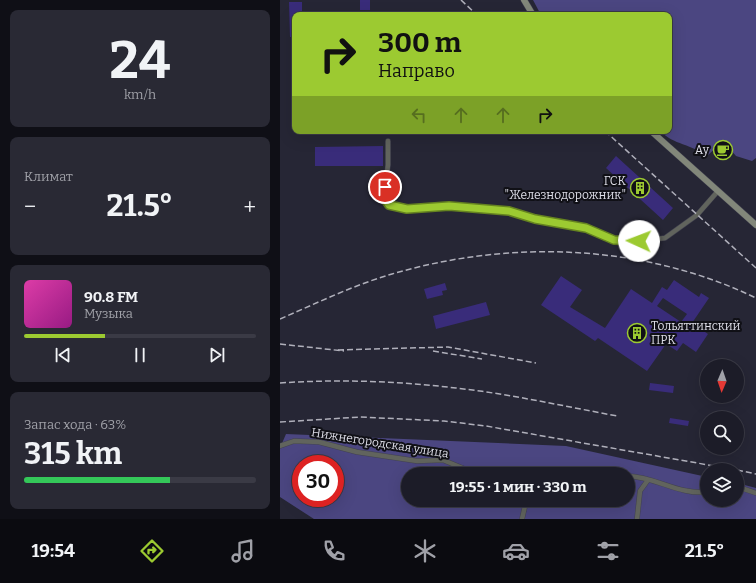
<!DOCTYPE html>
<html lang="ru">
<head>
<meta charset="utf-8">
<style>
	body { margin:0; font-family:Bitter,serif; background:#292934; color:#f1f3f6; height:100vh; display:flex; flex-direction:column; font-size:15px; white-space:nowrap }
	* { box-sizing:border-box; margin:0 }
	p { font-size:13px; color:#a0a1a8 }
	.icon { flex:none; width:22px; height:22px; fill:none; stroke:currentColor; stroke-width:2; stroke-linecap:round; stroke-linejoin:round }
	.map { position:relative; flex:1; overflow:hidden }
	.panel { display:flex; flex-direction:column; gap:10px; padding:10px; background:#0f0f16; width:280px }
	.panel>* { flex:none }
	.guide { position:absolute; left:12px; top:12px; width:380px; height:122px; border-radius:8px; box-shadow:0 4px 16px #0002,0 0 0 1px #3a3a45; background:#9cca31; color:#111; overflow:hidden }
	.needle { width:26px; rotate:182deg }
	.buttons { position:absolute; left:420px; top:359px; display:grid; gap:8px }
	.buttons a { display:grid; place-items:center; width:44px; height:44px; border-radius:50%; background:#1c1c28; box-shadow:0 4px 16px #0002,0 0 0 1px #3a3a45; font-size:20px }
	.speed { position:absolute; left:12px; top:455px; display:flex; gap:8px; font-size:20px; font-weight:700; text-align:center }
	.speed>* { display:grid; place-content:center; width:52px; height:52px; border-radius:50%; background:#1c1c28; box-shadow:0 4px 16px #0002,0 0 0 1px #3a3a45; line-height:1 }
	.speed .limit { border:6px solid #d22; background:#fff; color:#111 }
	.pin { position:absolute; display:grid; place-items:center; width:34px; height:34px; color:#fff; margin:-17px; border:2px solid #fff; border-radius:50%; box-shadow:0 1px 4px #0007 }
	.me { position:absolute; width:44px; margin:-22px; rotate:272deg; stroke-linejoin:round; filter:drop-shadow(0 0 3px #0008) }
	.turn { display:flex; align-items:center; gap:14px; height:84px; padding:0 20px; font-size:18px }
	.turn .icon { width:52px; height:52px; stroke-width:2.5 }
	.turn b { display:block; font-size:28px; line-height:34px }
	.lanes { display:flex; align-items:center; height:38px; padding:0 20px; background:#0003; justify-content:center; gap:20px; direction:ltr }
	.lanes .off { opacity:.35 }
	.big { font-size:30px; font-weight:700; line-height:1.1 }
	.panel .tile { flex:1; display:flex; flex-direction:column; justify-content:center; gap:6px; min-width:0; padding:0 14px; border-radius:8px; background:#292934 }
	.panel .dial { align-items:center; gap:0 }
	.dial b { font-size:52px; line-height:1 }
	.song { display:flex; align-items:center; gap:12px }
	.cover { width:48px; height:48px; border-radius:6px; background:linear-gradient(135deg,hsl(320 70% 55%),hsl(310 70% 35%)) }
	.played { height:4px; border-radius:2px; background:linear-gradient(90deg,#9cca31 35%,#3a3a45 35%) }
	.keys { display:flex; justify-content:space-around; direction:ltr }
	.heat { display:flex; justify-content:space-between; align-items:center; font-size:22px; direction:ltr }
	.charge { height:6px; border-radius:3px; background:linear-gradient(90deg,#34c759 63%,#3a3a45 0) }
	.trip { position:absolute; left:121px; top:467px; width:234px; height:40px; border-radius:20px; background:#1c1c28; box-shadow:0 4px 16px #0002,0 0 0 1px #3a3a45; font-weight:700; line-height:40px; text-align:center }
	.menu { display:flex; height:64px; justify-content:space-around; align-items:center; background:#0b0b10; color:#a0a1a8 }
	.menu .icon { width:28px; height:28px }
	.menu .selected { color:#9cca31 }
	.menu b { font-size:18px; color:#f1f3f6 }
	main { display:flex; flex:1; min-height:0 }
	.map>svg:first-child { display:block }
	.green { fill:#4b4681; fill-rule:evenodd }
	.building { fill:#392c7a; fill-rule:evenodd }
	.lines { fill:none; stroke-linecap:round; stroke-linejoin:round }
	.minor-casing { stroke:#434351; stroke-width:5.5 }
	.secondary-casing { stroke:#434351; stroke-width:7 }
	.minor { stroke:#61645d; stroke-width:4.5 }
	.secondary { stroke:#82877a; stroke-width:6 }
	.rail { stroke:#b0b0bb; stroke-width:1.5; stroke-dasharray:6 3; stroke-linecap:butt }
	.route-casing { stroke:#658320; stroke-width:10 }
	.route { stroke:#9cca31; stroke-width:7 }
	.labels { text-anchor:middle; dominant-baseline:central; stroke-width:4; stroke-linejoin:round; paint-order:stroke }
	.poi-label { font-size:12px; fill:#dddde7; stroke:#101016; text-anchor:end }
	.street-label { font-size:12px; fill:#dddde7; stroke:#101016 }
</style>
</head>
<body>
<main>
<section class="panel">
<div class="tile dial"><b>24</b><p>km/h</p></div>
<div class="tile"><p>Климат</p>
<div class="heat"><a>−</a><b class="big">21.5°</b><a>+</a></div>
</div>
<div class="tile">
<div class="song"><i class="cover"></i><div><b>90.8 FM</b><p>Музыка</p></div></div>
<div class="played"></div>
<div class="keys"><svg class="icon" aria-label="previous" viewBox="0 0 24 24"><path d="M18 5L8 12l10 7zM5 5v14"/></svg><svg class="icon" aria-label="pause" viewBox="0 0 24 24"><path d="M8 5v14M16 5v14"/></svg><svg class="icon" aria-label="next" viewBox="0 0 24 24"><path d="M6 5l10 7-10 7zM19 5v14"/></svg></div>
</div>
<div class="tile"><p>Запас хода · 63%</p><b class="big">315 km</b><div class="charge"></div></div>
</section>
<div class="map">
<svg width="476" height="519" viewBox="0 0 476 519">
	<rect width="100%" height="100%" fill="#262635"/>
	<path class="green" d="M253,0h223v158l-4,3 -16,-5 -13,-15 -16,15c-16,-12 -33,-11 -47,-25h9v-116h-128z
		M6,434l280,12 141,31v23h30v-17l19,5v31h-442l-34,-22v-49zM21,464h34v34h-34zM128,474h220v26h-220z"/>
	<path class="building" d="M80,0h10v10h-10z
		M9,2h13v13h-7v22h-5z
		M443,142l8,9 -8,7 -8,-9z
		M103,146v20h-68v-19z
		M336,156l57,52 -10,12 -57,-52z
		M281,276l21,14 -12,17 35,21 26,-39 21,14 10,-16 5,3 7,-10 25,17 2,-4 8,5 -17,25 16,11 -12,18 -13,-9 -6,8 -11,-7 -19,27 -49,-33 -3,3 -54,-36zM383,298l24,16 -6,8 -24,-16z
		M165,283l2,7 -5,1 1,4 -16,4 -3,-10z
		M206,302l4,13 -54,14 -3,-13z
		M370,383l24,3 -1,7 -24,-3z
		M390,418l19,3 -1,5 -19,-3z"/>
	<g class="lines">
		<defs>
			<path id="minor" d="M108,141v24l-4,33 5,7 18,4 42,-3 60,5 26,8 51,9 28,12 15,2 36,-4 32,-23 21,-24
				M0,446l14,-5 25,1 38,10 60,9 26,-1 34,14
				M348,476c28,1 51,19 79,16
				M457,489h7l12,4
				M242,519l3,-13 20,-6
				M357,519l3,-28 8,-11"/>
			<path id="secondary" d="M244,0l9,15
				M371,131l105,94"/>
		</defs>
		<use href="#minor" class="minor-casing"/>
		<use href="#secondary" class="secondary-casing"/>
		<use href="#minor" class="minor"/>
		<use href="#secondary" class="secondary"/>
		<path class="rail" d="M181,0l16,15
			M325,131l151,137
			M0,319c37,-16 74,-34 112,-45 119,-35 252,-30 364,24
			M0,344l64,7
			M58,350l110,-3 88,16
			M153,351l49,8
			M0,383c59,-4 117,-2 176,5 54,6 107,18 161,28
			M0,422l80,-5 84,4 42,5 251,44
			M457,470l19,4"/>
	</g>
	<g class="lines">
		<defs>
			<path id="route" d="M105,187l-1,11 5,7 18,4 42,-3 60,5 26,8 51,9 28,12 25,1"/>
		</defs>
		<use href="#route" class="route-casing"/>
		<use href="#route" class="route"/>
	</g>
	<defs>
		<symbol id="cafe-ring" viewBox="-11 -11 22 22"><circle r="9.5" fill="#101016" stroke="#9cca31" stroke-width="1.5"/><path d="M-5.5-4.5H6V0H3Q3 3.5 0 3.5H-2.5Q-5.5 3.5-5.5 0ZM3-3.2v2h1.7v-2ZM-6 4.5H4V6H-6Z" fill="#9cca31"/></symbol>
		<symbol id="building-ring" viewBox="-11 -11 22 22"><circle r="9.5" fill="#101016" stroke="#9cca31" stroke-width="1.5"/><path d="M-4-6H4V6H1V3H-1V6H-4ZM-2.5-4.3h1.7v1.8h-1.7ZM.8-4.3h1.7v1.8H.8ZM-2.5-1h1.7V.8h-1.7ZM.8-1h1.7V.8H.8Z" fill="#9cca31"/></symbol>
	</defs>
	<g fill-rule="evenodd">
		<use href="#cafe-ring" x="432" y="139" width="22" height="22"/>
		<use href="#building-ring" x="349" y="177" width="22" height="22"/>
		<use href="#building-ring" x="346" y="322" width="22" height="22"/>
	</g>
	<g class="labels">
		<g class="poi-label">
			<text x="429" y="150">Ау</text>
			<text x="346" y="181">ГСК<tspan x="346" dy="14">"Железнодорожник"</tspan></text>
			<text x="371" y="326" text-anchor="start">Тольяттинский<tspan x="371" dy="14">ПРК</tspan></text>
		</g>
		<g class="street-label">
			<text transform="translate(100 443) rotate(9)">Нижнегородская улица</text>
		</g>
	</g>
</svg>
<div class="buttons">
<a><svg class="needle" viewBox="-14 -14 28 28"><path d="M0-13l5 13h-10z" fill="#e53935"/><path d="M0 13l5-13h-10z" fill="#a0a1a8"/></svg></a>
<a><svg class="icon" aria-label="search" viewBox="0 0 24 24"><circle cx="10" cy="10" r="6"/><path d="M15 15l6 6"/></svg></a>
<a><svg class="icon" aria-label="layers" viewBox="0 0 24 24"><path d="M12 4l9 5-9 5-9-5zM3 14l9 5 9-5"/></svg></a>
</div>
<div class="speed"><div class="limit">30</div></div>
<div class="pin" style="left:105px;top:187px;background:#d93025"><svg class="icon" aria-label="arrive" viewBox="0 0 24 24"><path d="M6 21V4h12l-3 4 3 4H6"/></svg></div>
<svg class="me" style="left:359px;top:241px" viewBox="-20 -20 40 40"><circle r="19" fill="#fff"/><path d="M0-13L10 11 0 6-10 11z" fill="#9cca31"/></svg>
<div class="trip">19:55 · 1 мин · 330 m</div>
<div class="guide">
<div class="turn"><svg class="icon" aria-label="right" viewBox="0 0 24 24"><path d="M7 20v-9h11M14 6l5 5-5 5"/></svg><div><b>300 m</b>Направо</div></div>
<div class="lanes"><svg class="icon off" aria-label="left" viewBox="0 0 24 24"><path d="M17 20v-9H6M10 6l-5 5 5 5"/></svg><svg class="icon off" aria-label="ahead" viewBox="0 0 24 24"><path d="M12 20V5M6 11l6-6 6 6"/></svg><svg class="icon off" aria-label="ahead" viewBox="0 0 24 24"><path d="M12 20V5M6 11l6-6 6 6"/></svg><svg class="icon" aria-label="right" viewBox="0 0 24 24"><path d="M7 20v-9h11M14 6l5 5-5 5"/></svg></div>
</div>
</div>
</main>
<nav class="menu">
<b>19:54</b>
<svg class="icon selected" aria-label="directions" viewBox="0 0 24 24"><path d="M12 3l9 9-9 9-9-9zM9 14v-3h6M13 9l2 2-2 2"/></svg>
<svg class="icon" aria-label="music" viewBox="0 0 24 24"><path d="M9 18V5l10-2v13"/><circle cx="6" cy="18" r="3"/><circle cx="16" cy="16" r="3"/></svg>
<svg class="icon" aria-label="phone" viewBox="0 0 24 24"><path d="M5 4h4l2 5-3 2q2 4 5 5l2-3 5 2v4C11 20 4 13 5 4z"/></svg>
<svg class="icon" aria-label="climate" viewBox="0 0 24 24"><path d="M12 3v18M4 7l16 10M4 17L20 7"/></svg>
<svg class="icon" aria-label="car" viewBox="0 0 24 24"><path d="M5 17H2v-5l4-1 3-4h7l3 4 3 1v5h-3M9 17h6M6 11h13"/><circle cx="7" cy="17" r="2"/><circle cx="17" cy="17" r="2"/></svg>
<svg class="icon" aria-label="filters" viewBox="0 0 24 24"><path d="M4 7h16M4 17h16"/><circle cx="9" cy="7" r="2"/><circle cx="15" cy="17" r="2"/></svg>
<b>21.5°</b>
</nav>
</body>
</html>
